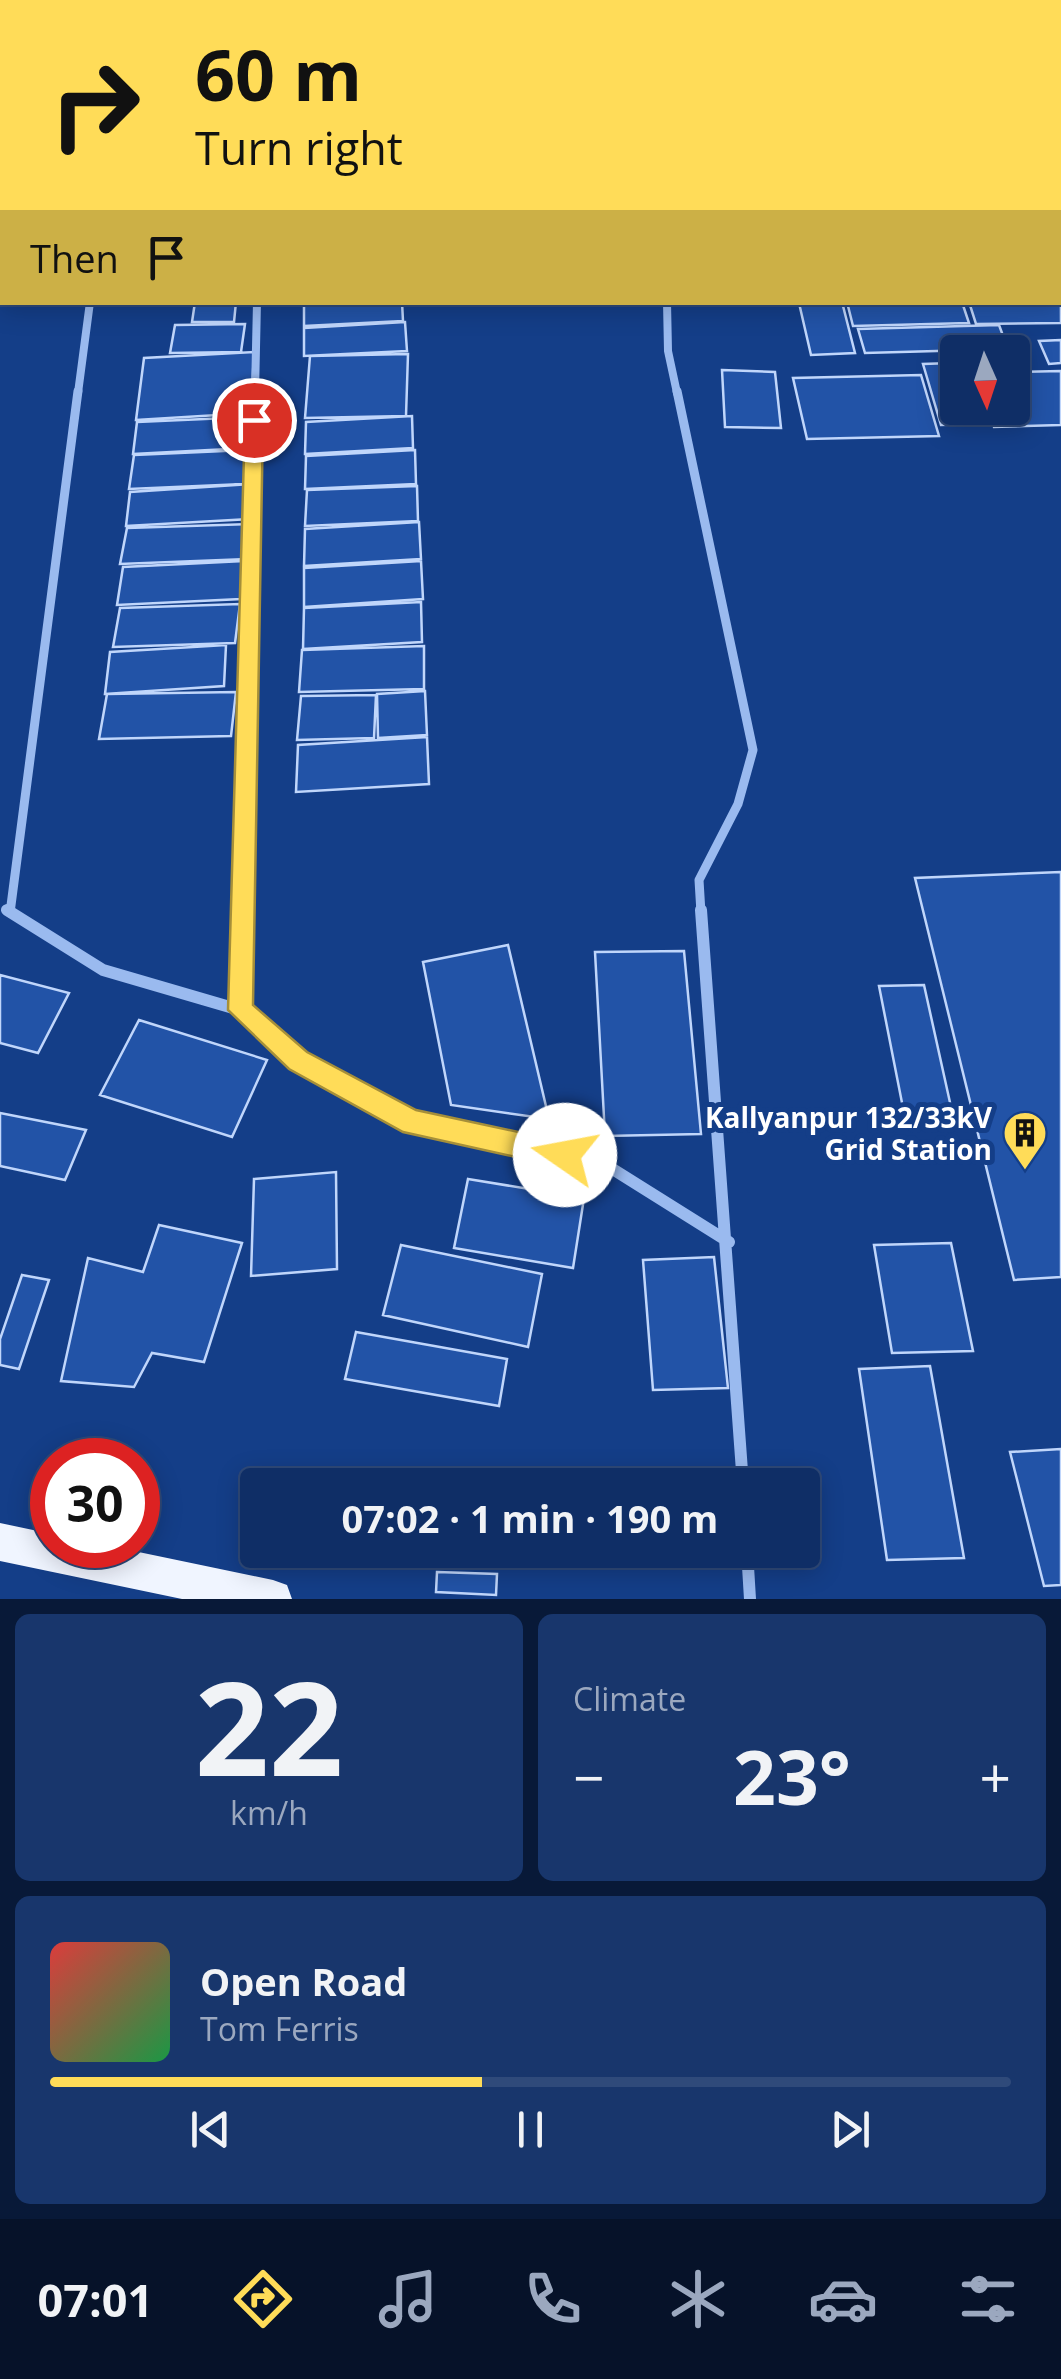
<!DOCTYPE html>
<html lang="en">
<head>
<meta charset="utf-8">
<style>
	body { margin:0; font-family:"Open Sans",sans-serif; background:#18366c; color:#f1f3f6; height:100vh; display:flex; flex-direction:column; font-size:38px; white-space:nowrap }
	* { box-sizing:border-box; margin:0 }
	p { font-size:32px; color:#9ba8bf }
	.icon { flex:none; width:55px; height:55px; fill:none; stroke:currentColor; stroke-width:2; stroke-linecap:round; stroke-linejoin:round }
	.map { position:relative; height:1599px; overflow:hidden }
	.sheet { display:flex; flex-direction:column; gap:15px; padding:15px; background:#081938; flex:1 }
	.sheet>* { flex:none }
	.hud { position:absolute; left:0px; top:0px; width:1062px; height:305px; box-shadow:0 5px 25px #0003,0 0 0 2px #2f4a7a; background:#ffdc58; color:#111; overflow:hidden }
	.needle { width:65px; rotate:177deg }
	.controls { position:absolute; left:940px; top:335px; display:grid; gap:20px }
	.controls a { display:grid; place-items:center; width:90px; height:90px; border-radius:10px; background:#0f2e66; box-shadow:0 5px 25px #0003,0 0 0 2px #2f4a7a; font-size:50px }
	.speed { position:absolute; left:30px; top:1438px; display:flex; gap:20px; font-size:50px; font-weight:700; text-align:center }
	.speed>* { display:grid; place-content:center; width:130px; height:130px; border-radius:50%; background:#0f2e66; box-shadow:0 5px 25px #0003,0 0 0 2px #2f4a7a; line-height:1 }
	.speed .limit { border:15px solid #d22; background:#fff; color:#111 }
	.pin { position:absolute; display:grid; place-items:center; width:85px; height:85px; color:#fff; margin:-42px; border:5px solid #fff; border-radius:50%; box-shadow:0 2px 10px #0007 }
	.me { position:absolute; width:110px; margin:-55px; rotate:282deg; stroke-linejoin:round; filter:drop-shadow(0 0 8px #0008) }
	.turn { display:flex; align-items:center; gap:35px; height:210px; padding:0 30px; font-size:45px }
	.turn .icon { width:130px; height:130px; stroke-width:2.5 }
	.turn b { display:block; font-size:70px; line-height:85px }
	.then { display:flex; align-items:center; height:95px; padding:0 30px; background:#0003; gap:20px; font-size:38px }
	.big { font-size:75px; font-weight:700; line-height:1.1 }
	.sheet .card { flex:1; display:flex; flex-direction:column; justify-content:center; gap:15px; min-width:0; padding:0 35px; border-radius:15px; background:#18366c }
	.sheet .dial { align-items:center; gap:0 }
	.dial b { font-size:130px; line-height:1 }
	.song { display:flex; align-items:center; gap:30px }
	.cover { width:120px; height:120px; border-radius:15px; background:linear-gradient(135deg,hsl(0 70% 55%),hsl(140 70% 35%)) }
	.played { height:10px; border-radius:5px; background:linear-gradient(90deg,#ffdc58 45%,#2f4a7a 45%) }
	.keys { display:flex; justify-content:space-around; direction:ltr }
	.heat { display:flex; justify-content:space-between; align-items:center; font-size:55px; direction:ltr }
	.sheet .tiles { flex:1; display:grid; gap:15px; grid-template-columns:1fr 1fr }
	.card:last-child { grid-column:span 2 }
	.trip { position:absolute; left:240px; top:1468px; width:580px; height:100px; border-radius:10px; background:#0f2e66; box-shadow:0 5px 25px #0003,0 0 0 2px #2f4a7a; font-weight:700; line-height:100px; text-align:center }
	.tab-bar { display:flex; height:160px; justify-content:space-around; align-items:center; background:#061229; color:#9ba8bf }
	.tab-bar .icon { width:70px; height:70px }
	.tab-bar .selected { color:#ffdc58 }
	.tab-bar b { font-size:45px; color:#f1f3f6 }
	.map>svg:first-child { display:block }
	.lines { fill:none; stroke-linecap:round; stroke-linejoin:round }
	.canal { fill:#0d2b64; fill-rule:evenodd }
	.building { fill:#2253a7; stroke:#c0d6fb; stroke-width:2.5 }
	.minor-far2 { stroke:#9abaef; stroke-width:8 }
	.minor-far1 { stroke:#9abaef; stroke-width:9 }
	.minor { stroke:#9abaef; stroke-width:12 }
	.trunk { fill:#f0f5ff; fill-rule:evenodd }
	.route { fill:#ffdc58; stroke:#a68f39; stroke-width:2.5 }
	.labels { text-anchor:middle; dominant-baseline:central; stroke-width:10; stroke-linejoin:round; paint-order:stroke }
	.poi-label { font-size:28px; font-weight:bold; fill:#fff; stroke:#143e88; text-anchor:end }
</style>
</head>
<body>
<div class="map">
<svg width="1061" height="1599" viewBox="0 0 1061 1599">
	<rect width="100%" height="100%" fill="#143e88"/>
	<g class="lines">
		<path class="canal" d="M0,186h2v20h-2z"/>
	</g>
	<path class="building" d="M1060,161l1,162 -85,1 -7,-22h91z
		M195,302h41l-2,20h-42z
		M304,302h98l1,19 -99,5z
		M842,302l13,51 -44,2 -12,-52z
		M847,302h115l7,21 -116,3z
		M405,322l2,29 -103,5v-28z
		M245,324l-4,28 -71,1 5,-28z
		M999,325l9,24 -143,4 -7,-24z
		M1061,340v23l-12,1 -10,-23z
		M254,352l-3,61 -115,7 8,-62z
		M408,354l-2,62 -101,2 5,-62z
		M952,363l6,45h9l5,16 -31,1 -18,-61z
		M722,370l53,2 6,56 -56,-1z
		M1061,371v54l-67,2 -7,-19h25v-36z
		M921,375l18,61 -132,3 -14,-61z
		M412,416l1,32 -108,6 1,-32z
		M250,417l-2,31 -115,6 4,-32z
		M247,450l-3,34 -115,5 5,-34z
		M415,450l1,34 -111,5 1,-33z
		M251,484l-1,35 -124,7 4,-34z
		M417,486l1,35 -113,5 2,-36z
		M419,522l2,37 -117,7 1,-37z
		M251,524l-3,35 -128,5 7,-36z
		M244,561l-3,38 -124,6 6,-38z
		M421,561l2,38 -119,8v-39z
		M421,602l1,40 -119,7 1,-41z
		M240,604l-5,39 -122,4 7,-39z
		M226,645l-2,41 -119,8 5,-42z
		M424,646v43l-125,3 3,-42z
		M425,691l2,44 -49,3 -1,-44z
		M236,692l-5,44 -132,3 8,-45z
		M376,695l-2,43 -77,2 4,-44z
		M427,737l2,47 -133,8 2,-47z
		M1061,872v405l-47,3 -99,-402z
		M508,945l41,174 -98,-14 -28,-143z
		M684,951l17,183 -96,2 -10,-184z
		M0,975l69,18 -31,60 -38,-10z
		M924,985l29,131 -48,2 -26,-132z
		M139,1020l128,40 -35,77 -132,-42z
		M0,1113l86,17 -21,50 -65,-14z
		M336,1172l1,97 -86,7 3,-97z
		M468,1179l116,19 -11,70 -119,-20z
		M159,1225l83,18 -38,119 -52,-9 -18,34 -73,-6 27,-123 55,14z
		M951,1243l22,108 -81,2 -18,-108z
		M401,1245l141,29 -14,73 -145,-32z
		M714,1257l14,131 -75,2 -10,-130z
		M22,1275l27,5 -30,89 -19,-4v-26z
		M356,1332l151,27 -8,47 -154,-27z
		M930,1366l34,192 -77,2 -28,-191z
		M1061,1449v136l-17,1 -34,-134z
		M414,1550h79l-2,10z
		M437,1572l60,2 -1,21 -60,-3z"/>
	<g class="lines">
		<path class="minor-far2" d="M667,302l1,49 9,42
			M78,393l12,-91
			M255,393l2,-91"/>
		<path class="minor-far1" d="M677,391l76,359 -15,54 -39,76 2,33
			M10,913l68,-522
			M242,913l13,-522"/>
		<path class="minor" d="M7,910l96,60 137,40 58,50 115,63 190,40 126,79
			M701,910l42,575
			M240,1010l2,-100
			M747,1550l3,49"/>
		<path class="trunk" d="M0,1523l52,11v11h53l168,35 14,5 5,14h-110l-182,-38z"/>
	</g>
	<path class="route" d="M254,414l9,6 -10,585 54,47 109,58 149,32 9,4 4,9 -4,10 -9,3 -162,-36 -114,-63 -61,-59 17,-590z"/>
	<defs>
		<symbol id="building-pin" viewBox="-11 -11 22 30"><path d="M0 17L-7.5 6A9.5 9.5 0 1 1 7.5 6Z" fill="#ffdc58" stroke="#143e88"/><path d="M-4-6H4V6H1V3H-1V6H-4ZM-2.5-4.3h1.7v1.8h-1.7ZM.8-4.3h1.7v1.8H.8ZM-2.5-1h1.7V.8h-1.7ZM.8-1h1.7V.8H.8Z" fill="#111"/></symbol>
	</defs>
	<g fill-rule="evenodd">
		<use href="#building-pin" x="1000" y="1108" width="50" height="68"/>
	</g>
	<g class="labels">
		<g class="poi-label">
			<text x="992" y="1117">Kallyanpur 132/33kV<tspan x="992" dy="32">Grid Station</tspan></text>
		</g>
	</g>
</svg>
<div class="controls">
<a><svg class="needle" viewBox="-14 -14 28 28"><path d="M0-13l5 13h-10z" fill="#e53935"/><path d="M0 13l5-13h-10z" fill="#9ba8bf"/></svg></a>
</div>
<div class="speed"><div class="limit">30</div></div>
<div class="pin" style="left:254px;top:420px;background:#d93025"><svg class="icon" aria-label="arrive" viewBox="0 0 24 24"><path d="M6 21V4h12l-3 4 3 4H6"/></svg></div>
<svg class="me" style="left:565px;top:1155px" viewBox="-20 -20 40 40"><circle r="19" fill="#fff"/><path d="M0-13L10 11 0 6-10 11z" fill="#ffdc58"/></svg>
<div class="trip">07:02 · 1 min · 190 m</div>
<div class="hud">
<div class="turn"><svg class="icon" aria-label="right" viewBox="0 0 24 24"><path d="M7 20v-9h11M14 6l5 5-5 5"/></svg><div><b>60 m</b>Turn right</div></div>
<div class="then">Then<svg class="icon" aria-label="arrive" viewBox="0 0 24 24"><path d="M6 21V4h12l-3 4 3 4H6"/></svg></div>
</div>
</div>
<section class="sheet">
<div class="tiles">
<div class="card dial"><b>22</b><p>km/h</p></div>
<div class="card"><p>Climate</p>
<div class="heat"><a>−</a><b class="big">23°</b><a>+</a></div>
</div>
<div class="card">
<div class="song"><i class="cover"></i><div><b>Open Road</b><p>Tom Ferris</p></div></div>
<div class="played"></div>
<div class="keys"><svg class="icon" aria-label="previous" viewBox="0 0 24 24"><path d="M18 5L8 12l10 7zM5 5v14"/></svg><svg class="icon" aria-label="pause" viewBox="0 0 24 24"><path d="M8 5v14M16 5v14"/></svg><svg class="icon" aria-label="next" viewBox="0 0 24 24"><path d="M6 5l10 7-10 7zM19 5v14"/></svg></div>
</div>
</div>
</section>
<nav class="tab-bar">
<b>07:01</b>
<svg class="icon selected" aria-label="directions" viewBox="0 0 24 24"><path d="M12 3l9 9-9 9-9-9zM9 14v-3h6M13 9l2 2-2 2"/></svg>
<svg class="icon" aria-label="music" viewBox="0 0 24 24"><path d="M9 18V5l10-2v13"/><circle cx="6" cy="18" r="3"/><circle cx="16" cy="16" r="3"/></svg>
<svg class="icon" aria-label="phone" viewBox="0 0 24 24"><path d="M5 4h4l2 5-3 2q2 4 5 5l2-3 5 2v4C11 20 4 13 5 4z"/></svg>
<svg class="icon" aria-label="climate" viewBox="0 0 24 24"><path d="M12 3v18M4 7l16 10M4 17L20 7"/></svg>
<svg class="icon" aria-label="car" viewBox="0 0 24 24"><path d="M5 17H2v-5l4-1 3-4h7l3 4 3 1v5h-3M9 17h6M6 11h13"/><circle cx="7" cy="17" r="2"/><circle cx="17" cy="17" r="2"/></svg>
<svg class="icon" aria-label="filters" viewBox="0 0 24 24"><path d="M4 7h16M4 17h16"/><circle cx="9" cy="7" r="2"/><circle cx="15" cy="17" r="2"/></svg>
</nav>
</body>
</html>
